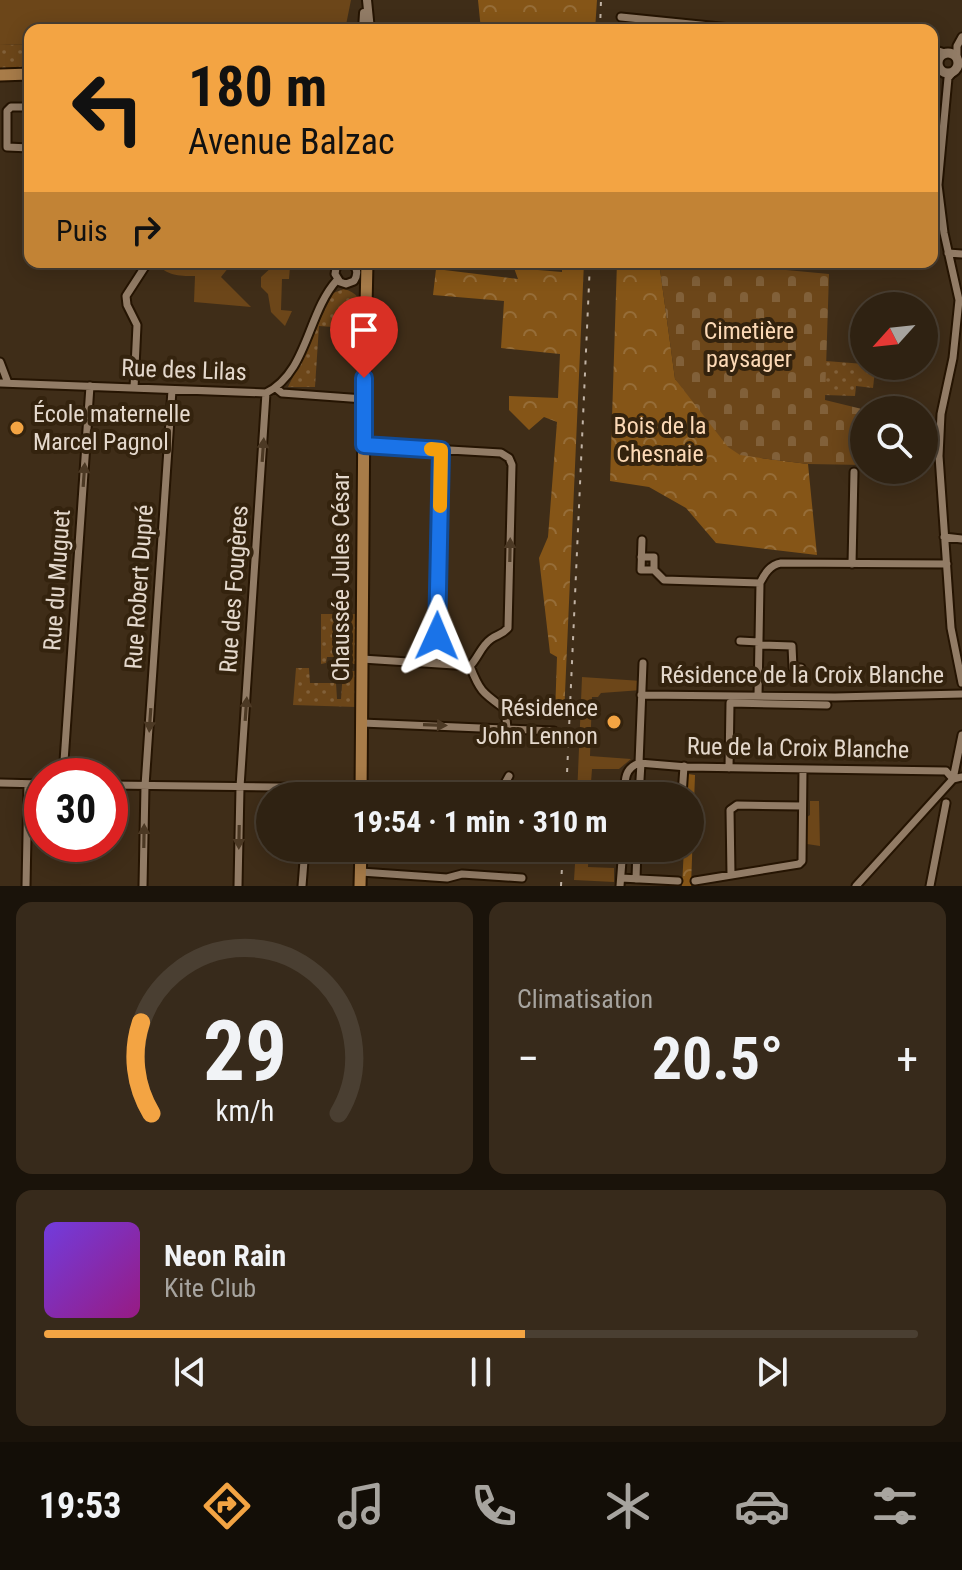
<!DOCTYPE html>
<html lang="fr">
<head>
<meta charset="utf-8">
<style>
	body { margin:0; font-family:"Roboto Condensed",sans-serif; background:#372a1b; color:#f1f3f6; height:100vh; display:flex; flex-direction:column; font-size:30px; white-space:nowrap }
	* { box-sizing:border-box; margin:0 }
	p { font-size:26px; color:#a7a49f }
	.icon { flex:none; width:44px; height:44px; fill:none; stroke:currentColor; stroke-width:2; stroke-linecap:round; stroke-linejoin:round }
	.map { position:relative; height:886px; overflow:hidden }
	.panel { display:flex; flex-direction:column; gap:16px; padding:16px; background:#1a130a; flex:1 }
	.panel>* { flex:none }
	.hud { position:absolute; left:24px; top:24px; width:914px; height:244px; border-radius:16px; box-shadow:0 4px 20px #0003,0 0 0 2px #4a3f32; background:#f3a443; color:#111; overflow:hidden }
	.needle { width:52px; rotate:243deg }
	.buttons { position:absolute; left:850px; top:292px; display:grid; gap:16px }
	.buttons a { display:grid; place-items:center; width:88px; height:88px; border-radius:50%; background:#2f2212; box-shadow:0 4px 20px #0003,0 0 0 2px #4a3f32; font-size:40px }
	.speed { position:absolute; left:24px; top:758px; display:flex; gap:16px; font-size:40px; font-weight:700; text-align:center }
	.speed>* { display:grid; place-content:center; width:104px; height:104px; border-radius:50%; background:#2f2212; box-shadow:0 4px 20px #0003,0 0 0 2px #4a3f32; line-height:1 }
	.speed .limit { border:12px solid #d22; background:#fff; color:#111 }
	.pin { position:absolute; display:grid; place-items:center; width:68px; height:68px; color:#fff; margin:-82px -34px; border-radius:50% 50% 50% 0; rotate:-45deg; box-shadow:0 0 8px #0007 }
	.pin .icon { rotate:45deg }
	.me { position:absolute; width:88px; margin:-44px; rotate:1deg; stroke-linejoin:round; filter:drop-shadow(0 0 6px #0008) }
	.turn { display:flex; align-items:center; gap:28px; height:168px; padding:0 32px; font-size:36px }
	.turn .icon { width:104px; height:104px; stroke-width:2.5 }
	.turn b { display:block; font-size:56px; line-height:68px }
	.then { display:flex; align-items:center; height:76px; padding:0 32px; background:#0003; gap:16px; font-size:30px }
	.big { font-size:60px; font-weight:700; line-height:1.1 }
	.panel .widget { flex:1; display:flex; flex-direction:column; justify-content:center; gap:12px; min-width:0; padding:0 28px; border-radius:16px; background:#372a1b }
	.panel .dial { align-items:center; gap:0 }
	.dial svg { height:208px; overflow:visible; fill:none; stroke:#4a3f32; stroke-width:7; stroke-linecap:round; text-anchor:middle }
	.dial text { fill:#f1f3f6; stroke:none }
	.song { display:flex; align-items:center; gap:24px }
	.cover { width:96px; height:96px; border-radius:12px; background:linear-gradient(135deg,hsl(260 70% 55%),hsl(310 70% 35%)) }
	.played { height:8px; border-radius:4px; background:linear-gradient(90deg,#f3a443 55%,#4a3f32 55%) }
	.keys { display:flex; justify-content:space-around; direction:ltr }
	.heat { display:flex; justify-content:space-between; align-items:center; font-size:44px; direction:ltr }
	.panel .tiles { flex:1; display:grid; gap:16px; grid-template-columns:1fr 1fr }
	.widget:last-child { grid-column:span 2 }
	.trip { position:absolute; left:256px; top:782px; width:448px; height:80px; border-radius:40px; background:#2f2212; box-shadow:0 4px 20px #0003,0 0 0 2px #4a3f32; font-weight:700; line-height:80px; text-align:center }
	.tab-bar { display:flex; height:128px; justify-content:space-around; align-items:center; background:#130e07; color:#a7a49f }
	.tab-bar .icon { width:56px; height:56px }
	.tab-bar .current { color:#f3a443 }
	.tab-bar b { font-size:36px; color:#f1f3f6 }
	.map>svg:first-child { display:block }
	.grass { fill:url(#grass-dots) }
	.forest { fill:url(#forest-crowns) }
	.cemetery { fill:url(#cemetery-stones) }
	.green { fill:#6c4619 }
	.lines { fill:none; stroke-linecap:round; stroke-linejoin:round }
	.minor-casing { stroke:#251402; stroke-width:11 }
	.tertiary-casing { stroke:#251402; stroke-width:12 }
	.secondary-casing { stroke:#251402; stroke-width:13 }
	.primary-casing { stroke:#251402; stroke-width:15 }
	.minor { stroke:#927c66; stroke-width:7 }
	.tertiary { stroke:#927c66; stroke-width:8 }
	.secondary { stroke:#927c66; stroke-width:9 }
	.primary { stroke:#a87c49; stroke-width:11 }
	.rail { stroke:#c1b3a5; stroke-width:2; stroke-dasharray:4 8; stroke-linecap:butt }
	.oneway { fill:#4c3924 }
	.route-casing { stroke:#114b97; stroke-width:20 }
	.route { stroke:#1a73e8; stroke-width:14 }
	.slow { stroke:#f59e0b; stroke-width:14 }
	.poi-dot { fill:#f3a443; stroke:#34230e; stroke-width:3 }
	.labels { text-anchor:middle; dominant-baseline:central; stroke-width:8; stroke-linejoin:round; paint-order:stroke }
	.park-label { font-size:24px; fill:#fcd9b6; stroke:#34230e }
	.street-label { font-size:24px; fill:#e4d8cc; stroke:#34230e }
	.poi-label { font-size:24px; fill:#e4d8cc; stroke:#34230e; text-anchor:start }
</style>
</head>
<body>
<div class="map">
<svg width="962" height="886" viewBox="0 0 962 886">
	<defs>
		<pattern id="grass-dots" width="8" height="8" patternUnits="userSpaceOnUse" patternTransform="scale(2)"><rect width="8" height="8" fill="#6c4619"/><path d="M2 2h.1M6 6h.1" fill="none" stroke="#816039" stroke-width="1.8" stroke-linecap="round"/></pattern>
		<pattern id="forest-crowns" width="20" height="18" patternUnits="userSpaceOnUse" patternTransform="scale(2)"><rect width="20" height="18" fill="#855517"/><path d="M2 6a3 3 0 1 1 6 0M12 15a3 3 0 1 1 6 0" fill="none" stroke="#966d38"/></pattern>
		<pattern id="cemetery-stones" width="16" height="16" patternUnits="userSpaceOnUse" patternTransform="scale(2)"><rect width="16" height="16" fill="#6c4619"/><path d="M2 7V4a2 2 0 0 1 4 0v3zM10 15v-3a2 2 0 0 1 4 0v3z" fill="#816039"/></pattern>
	</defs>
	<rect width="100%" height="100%" fill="#3f2d18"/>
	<path class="grass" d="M30,44v24l-30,2v-25z
		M344,289c22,6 16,21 15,40l-40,-3 -4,61h-27l45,-94z
		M826,361l38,3v2l30,1v6l-19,-3 -2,18 -17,-2 -1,10 -31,-1z
		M321,614h34v50h-17l-1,-7h-10l-1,6 -5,1z
		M296,668h13l1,15h26l1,16h4l2,-28h14l-1,36 -63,-2z"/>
	<path class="forest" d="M478,0h119l-2,30h-114z
		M624,25h41l50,5h-91z
		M562,262h22l-20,454 -9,-2 2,-57 -7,-4 -11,-95 9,-21 9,-115 -13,-5 -15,13 -20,-20v-14l49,2 2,-44 -59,-6 3,-47 -71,-6 3,-26 82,10 -4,-11 48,4z
		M617,262h42l16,117 86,79 47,6 9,91 -101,-12 -30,-35 -37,-21 -39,-6z
		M688,774l7,1 -4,111h-9l2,-38h6v-52h-3z"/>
	<path class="cemetery" d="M659,262h43l127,12 -4,126 41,10h-2v55l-56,-1 -47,-6 -21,-3 -12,-8 -53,-68z"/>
	<path class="green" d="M0,0h351l-6,30h-315v14l-30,1z
		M154,262h70l5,5 -8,10 30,30 -57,-5 1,-26c-18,0 -27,0 -41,-14z
		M275,262h19v4l-4,1 -1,12h-7l-1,31 11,1 -7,15 -14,-14 -3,-18 -7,-7v-10l12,-11z
		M582,677l60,4v9l-41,3 -3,4h-6l-2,59 41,3 -12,10h-27l-2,27h-13z
		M810,801h9l1,45 -13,-2v-27l3,-2z
		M576,848h13l-1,19 26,1v14l-40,-2z"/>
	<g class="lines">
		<defs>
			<path id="minor" d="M621,17l129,13
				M932,49l13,4
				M957,57v-11l5,-9
				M953,72l-5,6 -10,107 6,48 15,67 -6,58 -12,56 -2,42 12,172 11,55
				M22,107h-11l-4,4v36l23,1
				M948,253l14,1
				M342,262l-6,6 -1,6 5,8 6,2 8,-3c5,-8 3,-15 -5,-19
				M0,362l8,21
				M0,383l266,10c42,-21 41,-80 71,-113
				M134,388l3,-63 -10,-20 -1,-9 22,-34
				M276,388l6,5 82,6
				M364,445l137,8 8,5 3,7 -4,163c-6,7 -10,6 -17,11 -10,7 -13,19 -21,27 10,26 13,27 35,43l2,19
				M944,537l18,2
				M642,540l-1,30h13
				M641,557h13v13
				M852,564l2,-92
				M654,570l10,10 96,3
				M760,583c5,-10 10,-18 21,-20l166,1
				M740,641l19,1
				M759,645l33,1 1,22h8
				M362,659l108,7
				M436,663l5,-213
				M641,695l194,2 127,-3
				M758,696l2,-113
				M362,723l192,8
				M639,763l48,4 259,4 7,8
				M639,763l4,-100
				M729,768l1,-65 97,2
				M63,776l27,-390
				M953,779l9,-44
				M0,783l42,1
				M110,785l251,3 28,1 8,3v4
				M640,791l42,2
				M397,792c15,-7 21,-2 35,4
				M498,796l11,-20
				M625,796c0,-14 -2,-27 14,-33
				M639,796l2,-33
				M682,796l2,-30
				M361,872l86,6 15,-4 60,4
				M731,875l-1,-65 7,-5 65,1
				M621,878l57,3
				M636,879l1,-31
				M695,881l104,-17 3,-3 1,-92
				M26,886l2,-102
				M143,886l2,-100 27,-396
				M238,886l2,-99 26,-394
				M302,886l3,-38
				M620,886l3,-38
				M856,886l97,-107 9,-2
				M930,886l16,-83"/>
			<path id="tertiary" d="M367,0l3,30
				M363,30l1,-17"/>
			<path id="secondary" d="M938 63a10 10 0 1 1 20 0a10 10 0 1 1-20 0Z"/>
			<path id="primary" d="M0,75l30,-1
				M361,796l3,-397 3,-137
				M360,886l1,-38"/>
		</defs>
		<use href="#minor" class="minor-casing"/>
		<use href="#tertiary" class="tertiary-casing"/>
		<use href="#secondary" class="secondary-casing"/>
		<use href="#primary" class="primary-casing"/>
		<use href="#minor" class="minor"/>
		<use href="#tertiary" class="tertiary"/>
		<use href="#secondary" class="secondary"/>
		<use href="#primary" class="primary"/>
		<path class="rail" d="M600,30l1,-30
			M566,796l24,-534
			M561,886l2,-38"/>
	</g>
	<defs><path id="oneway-solid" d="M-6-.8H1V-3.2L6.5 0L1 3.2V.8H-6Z" transform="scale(2)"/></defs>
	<g class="oneway">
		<use href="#oneway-solid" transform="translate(263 450) rotate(-86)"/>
		<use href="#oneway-solid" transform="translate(84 475) rotate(-86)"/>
		<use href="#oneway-solid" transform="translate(510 550) rotate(-89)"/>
		<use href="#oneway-solid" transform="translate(246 709) rotate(-86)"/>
		<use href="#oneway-solid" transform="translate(150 720) rotate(94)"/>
		<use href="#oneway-solid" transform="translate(435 725) rotate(2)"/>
		<use href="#oneway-solid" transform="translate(144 836) rotate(-89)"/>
		<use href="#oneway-solid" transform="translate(239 837) rotate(91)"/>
	</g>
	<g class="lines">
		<defs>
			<path id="route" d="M364,378v67l77,5 -4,186"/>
		</defs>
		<use href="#route" class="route-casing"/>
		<use href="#route" class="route"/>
		<path class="slow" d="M431,449l10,1 -1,56"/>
	</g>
	<g class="poi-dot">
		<circle cx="17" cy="428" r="8"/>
		<circle cx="614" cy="722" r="8"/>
	</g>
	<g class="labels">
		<g class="park-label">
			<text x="749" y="331">Cimetière<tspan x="749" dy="28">paysager</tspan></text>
			<text x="660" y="426">Bois de la<tspan x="660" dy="28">Chesnaie</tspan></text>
		</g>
		<g class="street-label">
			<text transform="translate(184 370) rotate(2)">Rue des Lilas</text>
			<text transform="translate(341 577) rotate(-90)">Chaussée Jules César</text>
			<text transform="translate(57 580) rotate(-86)">Rue du Muguet</text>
			<text transform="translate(139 587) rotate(-86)">Rue Robert Dupré</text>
			<text transform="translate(234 589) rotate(-86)">Rue des Fougères</text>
			<text x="802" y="675">Résidence de la Croix Blanche</text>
			<text transform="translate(798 748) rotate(1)">Rue de la Croix Blanche</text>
		</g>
		<g class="poi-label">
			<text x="33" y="414">École maternelle<tspan x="33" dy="28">Marcel Pagnol</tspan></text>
			<text x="598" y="708" text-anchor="end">Résidence<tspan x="598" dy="28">John Lennon</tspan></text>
		</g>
	</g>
</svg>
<div class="buttons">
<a><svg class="needle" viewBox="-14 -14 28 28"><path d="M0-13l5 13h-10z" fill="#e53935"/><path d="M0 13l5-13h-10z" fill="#a7a49f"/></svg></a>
<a><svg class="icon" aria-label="search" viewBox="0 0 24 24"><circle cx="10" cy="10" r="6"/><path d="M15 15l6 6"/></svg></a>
</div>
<div class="speed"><div class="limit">30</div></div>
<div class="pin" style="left:364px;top:378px;background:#d93025"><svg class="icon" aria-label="arrive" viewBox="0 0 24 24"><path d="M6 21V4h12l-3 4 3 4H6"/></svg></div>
<svg class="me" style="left:437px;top:636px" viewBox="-20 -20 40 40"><path d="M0-17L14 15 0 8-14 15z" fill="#1a73e8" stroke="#fff" stroke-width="4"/></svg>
<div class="trip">19:54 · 1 min · 310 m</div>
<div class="hud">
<div class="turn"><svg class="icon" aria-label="left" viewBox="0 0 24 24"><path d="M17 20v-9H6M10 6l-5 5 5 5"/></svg><div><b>180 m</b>Avenue Balzac</div></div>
<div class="then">Puis<svg class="icon" aria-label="right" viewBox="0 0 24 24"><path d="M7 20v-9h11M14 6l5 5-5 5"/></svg></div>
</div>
</div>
<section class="panel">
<div class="tiles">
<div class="widget dial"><svg viewBox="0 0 100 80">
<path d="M14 69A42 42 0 1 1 86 69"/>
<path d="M14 69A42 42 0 0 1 10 34" stroke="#f3a443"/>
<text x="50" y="56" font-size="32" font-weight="700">29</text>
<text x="50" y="72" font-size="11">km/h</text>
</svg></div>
<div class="widget"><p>Climatisation</p>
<div class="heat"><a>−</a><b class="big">20.5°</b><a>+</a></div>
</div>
<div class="widget">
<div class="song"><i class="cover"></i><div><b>Neon Rain</b><p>Kite Club</p></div></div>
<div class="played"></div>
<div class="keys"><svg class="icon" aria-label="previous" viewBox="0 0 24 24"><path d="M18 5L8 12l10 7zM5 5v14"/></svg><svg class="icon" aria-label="pause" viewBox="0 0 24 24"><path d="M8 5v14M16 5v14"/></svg><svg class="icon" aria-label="next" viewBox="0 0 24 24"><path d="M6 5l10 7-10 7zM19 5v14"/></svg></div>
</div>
</div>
</section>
<nav class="tab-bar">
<b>19:53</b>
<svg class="icon current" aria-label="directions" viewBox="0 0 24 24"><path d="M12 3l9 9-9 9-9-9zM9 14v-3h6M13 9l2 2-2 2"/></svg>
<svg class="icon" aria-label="music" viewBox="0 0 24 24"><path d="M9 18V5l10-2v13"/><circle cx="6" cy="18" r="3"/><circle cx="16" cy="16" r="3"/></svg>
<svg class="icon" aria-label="phone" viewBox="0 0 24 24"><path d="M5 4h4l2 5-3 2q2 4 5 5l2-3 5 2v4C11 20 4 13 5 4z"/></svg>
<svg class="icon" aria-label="climate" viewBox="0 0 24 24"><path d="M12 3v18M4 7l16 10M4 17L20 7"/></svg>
<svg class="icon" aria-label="car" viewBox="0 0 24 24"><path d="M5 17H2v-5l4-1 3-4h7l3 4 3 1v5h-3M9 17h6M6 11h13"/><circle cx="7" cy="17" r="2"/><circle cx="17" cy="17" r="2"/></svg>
<svg class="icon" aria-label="filters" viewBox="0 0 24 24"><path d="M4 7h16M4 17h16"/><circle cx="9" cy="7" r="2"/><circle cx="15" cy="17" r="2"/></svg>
</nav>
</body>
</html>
